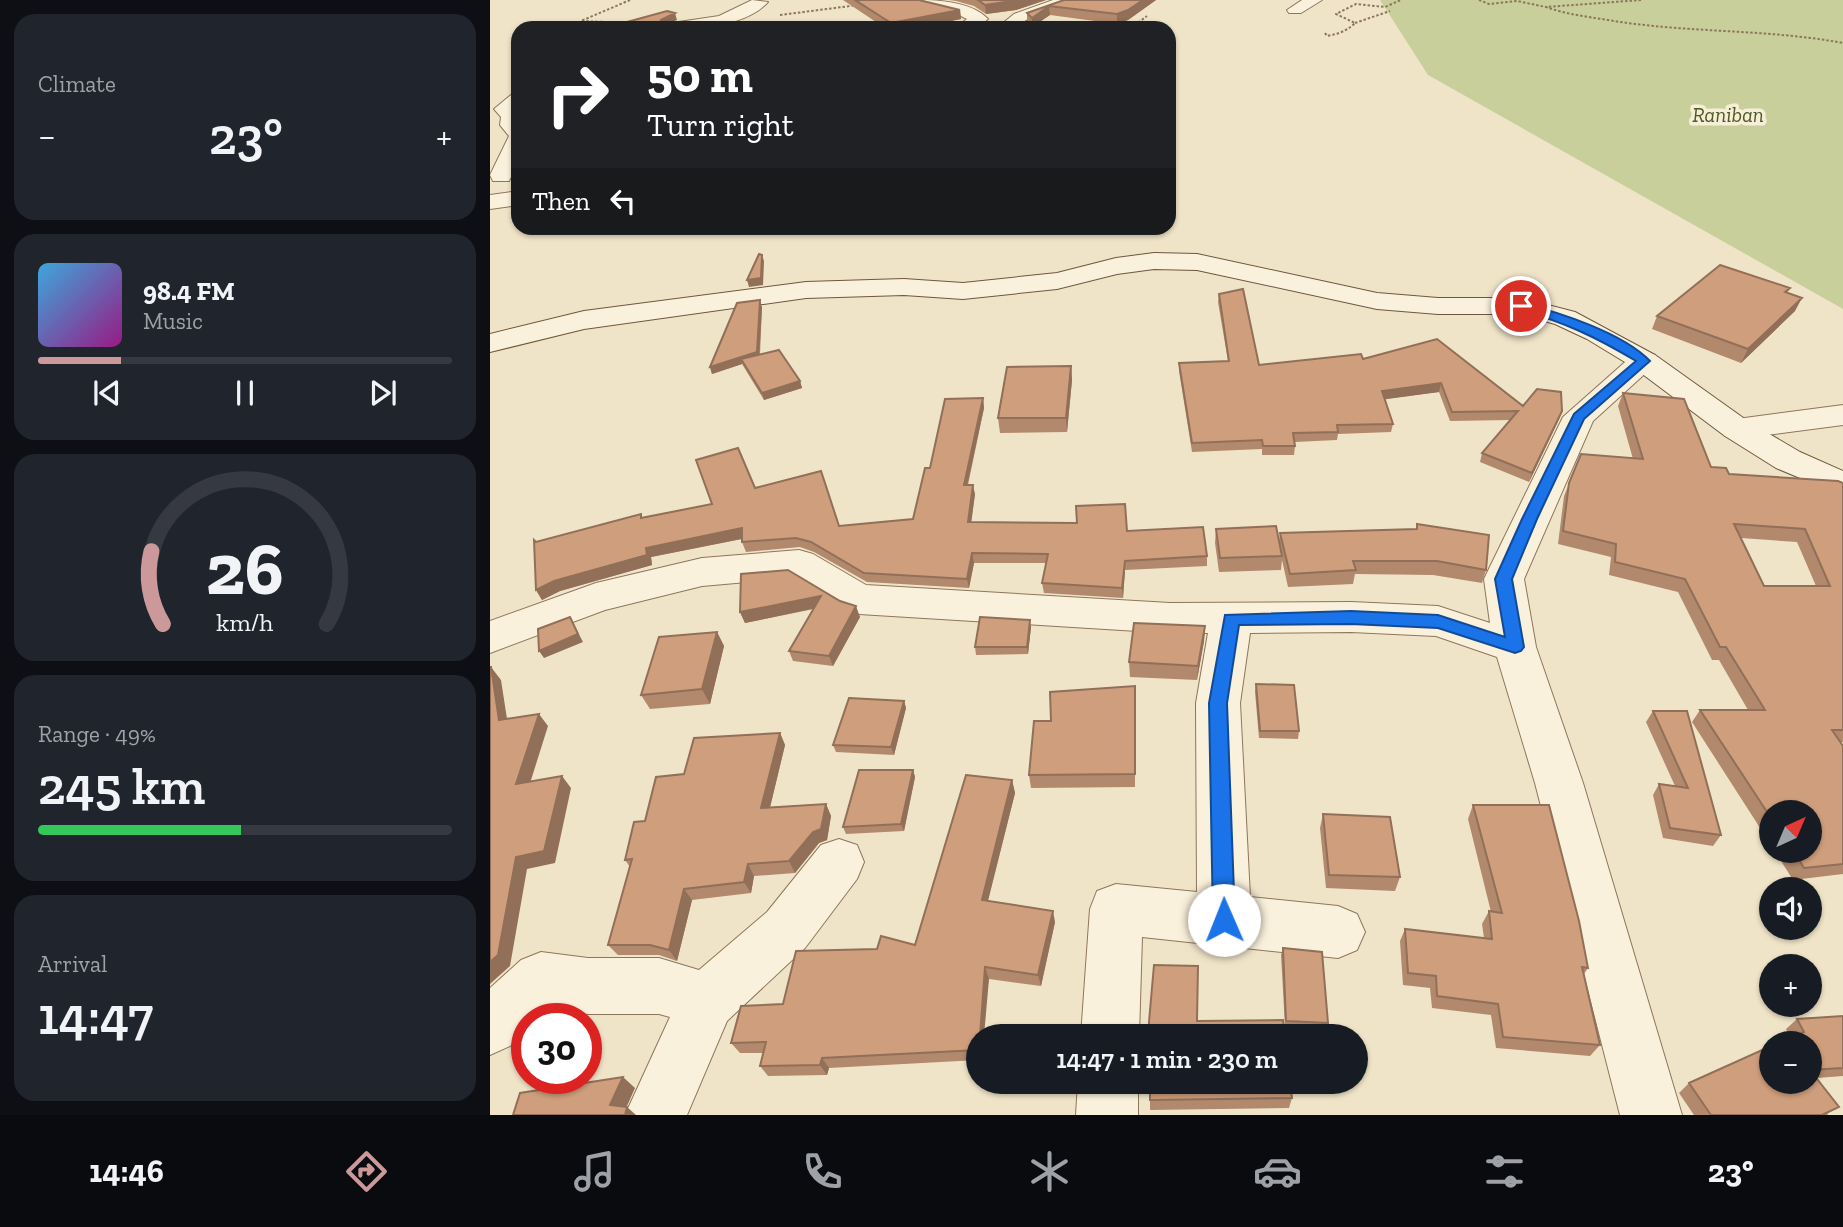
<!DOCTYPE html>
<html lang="en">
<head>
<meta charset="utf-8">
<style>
	body { margin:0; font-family:"Zilla Slab",serif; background:#20242c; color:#f1f3f6; height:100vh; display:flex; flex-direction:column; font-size:26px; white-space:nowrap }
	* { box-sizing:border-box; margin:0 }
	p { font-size:23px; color:#9ea1a6 }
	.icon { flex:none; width:38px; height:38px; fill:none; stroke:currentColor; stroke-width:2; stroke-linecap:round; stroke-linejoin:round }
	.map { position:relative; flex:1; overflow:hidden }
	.side { display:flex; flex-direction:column; gap:14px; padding:14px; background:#0d0f14; width:490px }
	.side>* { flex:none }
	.top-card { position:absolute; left:21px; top:21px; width:665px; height:214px; border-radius:21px; box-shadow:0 2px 5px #0004; background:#202124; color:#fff; overflow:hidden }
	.needle { width:46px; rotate:44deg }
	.buttons { position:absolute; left:1269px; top:800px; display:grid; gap:14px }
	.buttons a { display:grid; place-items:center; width:63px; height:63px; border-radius:50%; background:#171b24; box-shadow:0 2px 5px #0004; font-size:35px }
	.speed { position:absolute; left:21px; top:1003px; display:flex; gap:14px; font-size:35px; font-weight:700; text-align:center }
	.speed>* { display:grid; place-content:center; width:91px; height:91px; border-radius:50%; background:#171b24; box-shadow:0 2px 5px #0004; line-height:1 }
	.speed .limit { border:10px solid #d22; background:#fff; color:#111 }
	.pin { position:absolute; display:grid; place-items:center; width:60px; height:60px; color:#fff; margin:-30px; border:4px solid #fff; border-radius:50%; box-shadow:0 2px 7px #0007 }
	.me { position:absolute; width:77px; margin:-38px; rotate:359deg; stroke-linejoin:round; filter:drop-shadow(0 0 5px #0008) }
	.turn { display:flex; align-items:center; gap:24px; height:147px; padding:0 21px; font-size:32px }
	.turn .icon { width:91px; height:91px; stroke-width:2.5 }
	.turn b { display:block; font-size:49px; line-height:60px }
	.then { display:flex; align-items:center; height:66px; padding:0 21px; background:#0003; gap:14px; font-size:26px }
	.big { font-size:52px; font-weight:600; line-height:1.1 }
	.side .card { flex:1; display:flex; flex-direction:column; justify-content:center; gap:10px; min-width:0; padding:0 24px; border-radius:21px; background:#20242c }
	.side .dial { align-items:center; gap:0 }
	.dial svg { height:182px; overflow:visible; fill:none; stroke:#363941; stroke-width:7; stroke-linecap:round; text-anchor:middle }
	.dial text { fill:#f1f3f6; stroke:none }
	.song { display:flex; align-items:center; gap:21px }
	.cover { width:84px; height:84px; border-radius:10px; background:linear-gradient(135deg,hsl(200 70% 55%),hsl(310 70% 35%)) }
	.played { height:7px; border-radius:4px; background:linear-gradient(90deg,#cc999b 20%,#363941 20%) }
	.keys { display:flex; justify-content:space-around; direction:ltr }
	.heat { display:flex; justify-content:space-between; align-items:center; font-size:38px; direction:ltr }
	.charge { height:10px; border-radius:5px; background:linear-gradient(90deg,#34c759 49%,#363941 0) }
	.trip { position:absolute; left:476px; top:1024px; width:402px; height:70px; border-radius:35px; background:#171b24; box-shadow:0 2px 5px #0004; font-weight:600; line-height:70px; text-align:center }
	.menu { display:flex; height:112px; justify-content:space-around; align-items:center; background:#090b0e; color:#9ea1a6 }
	.menu .icon { width:49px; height:49px }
	.menu .active { color:#cc999b }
	.menu b { font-size:32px; color:#f1f3f6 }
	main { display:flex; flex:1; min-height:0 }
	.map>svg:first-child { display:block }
	.green { fill:#c9cf9b }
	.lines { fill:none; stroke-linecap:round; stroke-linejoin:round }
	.street-casing { stroke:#8d765c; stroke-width:2 }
	.secondary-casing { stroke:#6f573f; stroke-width:2 }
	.path { stroke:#8d765c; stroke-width:2; stroke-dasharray:2.5 2; stroke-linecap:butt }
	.street { fill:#faf1dc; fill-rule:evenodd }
	.secondary { fill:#faf1dc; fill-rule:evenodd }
	.wall { fill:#b2896c; fill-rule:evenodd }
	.shaded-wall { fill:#916f58 }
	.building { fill:#cf9f7d; stroke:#916f58; stroke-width:2; fill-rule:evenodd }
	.route { fill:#1a73e8; stroke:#114b97; stroke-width:2 }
	.labels { text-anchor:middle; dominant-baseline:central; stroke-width:7; stroke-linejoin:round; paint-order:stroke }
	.far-park-label { font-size:21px; font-style:italic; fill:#4d5a26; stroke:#f7eed8 }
</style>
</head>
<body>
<main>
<section class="side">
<div class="card"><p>Climate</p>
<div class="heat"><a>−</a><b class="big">23°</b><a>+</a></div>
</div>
<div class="card">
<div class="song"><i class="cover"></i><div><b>98.4 FM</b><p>Music</p></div></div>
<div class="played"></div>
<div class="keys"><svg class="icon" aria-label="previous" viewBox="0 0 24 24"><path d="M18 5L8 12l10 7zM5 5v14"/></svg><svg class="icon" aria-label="pause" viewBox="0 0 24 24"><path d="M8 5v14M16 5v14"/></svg><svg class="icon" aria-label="next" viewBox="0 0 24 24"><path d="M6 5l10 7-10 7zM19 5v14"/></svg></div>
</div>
<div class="card dial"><svg viewBox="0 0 100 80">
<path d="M14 69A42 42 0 1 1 86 69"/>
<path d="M14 69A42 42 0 0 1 9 37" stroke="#cc999b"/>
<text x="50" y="56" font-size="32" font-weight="700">26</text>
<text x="50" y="72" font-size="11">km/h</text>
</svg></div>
<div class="card"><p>Range · 49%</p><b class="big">245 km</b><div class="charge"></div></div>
<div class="card"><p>Arrival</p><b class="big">14:47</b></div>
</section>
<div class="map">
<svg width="1353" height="1115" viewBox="0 0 1353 1115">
	<rect width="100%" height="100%" fill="#f0e4c8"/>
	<path class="green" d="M890,0h463v309l-415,-234z"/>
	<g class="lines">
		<defs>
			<path id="street" d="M262,0l16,2c-24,26 -72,26 -104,26l8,-5 47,-7z
				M428,0c22,0 54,2 70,19l-12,9h-21l12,-9 -10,-5 -39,-8 -2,-3z
				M563,0h23l-2,3 -48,17 -10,8h-19l17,-14z
				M812,0h20l-21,13h-12l-2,-3z
				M28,93v70l-9,18h-16l-3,-6 19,-39 -9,-11 1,-8 -7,-8 17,-14z
				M28,191v14l-28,4v-14z
				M1154,352l11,3 4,6 -66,60 -69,158 12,68 47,136 99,332h-62l-85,-332 -38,-126 -61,-21 -85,-4 -101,1 -10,70 10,194 88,9 19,8 8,18 -8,18 -19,8 -196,-21 -3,99h-58l9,-127 7,-18 19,-7 81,8 -1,-189 12,-70h-38l-311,-19 -14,-5 -52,-31 -91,8 -97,24 -115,43v-32l106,-38 106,-25 97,-8 14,4 53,31 304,18 181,-1 87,4 52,17 -6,-44 79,-162 70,-62z
				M1353,405v20l-106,14 -12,-3 -5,-7 5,-7 12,-3z
				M349,839l18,6 7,17 -7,17 -52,69 -78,73 -40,94h-62l45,-98 -11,-3h-71l-37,-5 -11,9h-13v13l-17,15 -20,9v-67l31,-28 20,-8 47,6h71l40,12 68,-58 54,-67z
				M588,1082h60v33h-62z"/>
			<path id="secondary" d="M664,253l43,1 180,39 61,5h83l54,14 80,43 94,67 51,30 43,19v25l-67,-28 -51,-32 -92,-69 -46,-28 -32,-15 -35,-10h-82l-61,-5 -180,-39 -43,-1 -37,5 -60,15 -94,10 -59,-4 -98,3 -222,31 -94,23v-18l94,-23 222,-29 98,-3 59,4 94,-10 59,-15z"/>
		</defs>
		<use href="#street" class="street-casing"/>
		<use href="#secondary" class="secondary-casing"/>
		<path class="path" d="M140,0l-49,21 25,1 25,6
			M989,0l10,4 28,-3 29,6
			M1151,0l-95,7c22,8 45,10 68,14 76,12 154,8 229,22
			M290,15l78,-10
			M865,23l35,-12
			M641,28l16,-12
			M835,33l2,3c11,-2 20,-5 28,-13l-19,-9 20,-10 29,3 16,-7"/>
		<use href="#street" class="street"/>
		<use href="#secondary" class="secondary"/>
	</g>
	<path class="wall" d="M353,0h76l41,10 1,9 -44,9h-32z
		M459,0h97l-30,10 -30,4 -12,-8 -18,-5z
		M573,0h93l-28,20 -11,4 -67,-9 -18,12 -5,-5v-9z
		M1300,288l-3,5 8,18 -54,52 -89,-34 5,-13z
		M729,294l40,71 104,-6 160,47 39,5 -3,8 -30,63 -49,-20 2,-9 28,-33 -60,1 -11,-29 -55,7 9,25 -2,8 -53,2 -1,6 -42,2v4l-1,9h-32v-6l-70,3 -13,-81v-8l49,-2 -10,-59z
		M272,307l-2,48 40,26 2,7 -38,12 -22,-36 -30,10 -2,-7z
		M581,366l1,14 -5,52 -67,1 -2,-15z
		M1133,393l88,74 18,7 114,9v259h-3l3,4v128l-50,6 -19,-30h36l-39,-38v33l-79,-123 8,-12h48l-29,-50h-7l-34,-68 -69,-17 2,-18 -53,-13 6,-48 17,-42 52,5 -15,-53zM1251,538l56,4 19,44h-52z
		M493,398l1,10 -16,77 7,9 -4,28 156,9 80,25v10l-82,4 -2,28 -79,-5 -2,-10 4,-20h-72l-5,25 -102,-6 -53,-30 -14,-5 -54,5 -4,-10v-3l-91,18 1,8 -92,26 -18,9 -6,-10v-48l105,-28 2,4 69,-14 43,-16 84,38 74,-7 17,-51z
		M927,524l69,46 -4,13 -49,-8 -78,-1 -2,10 -65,3 -6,-27 -1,10 -62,2 -4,-29 1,-14 63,11 1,-7 136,-4z
		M251,574l119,43 -27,49 -40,-5 -4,-10 25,-42 -69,14 -5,-11z
		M715,626l-1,15 -7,39 -67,-3 -1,-15z
		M541,627l-3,27 -52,1 -1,-8z
		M227,632l7,14 -14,58 -60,5 -9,-14z
		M766,684l43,47 -1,8 -39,-1 -4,-46z
		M645,686v101l-104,1 -2,-13 22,-54z
		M414,701l2,7 -12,47 -58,-3 -3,-7z
		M1163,711l68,124 -8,11 -50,-8 -10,-43 6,-11 16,2 -29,-64z
		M290,733l5,12 -15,62 56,-3 5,12 -4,24 -8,3 -24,30 -41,3 -3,17 -59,7 -15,61 -18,-6h-41l-10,-10 22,-78 -5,-7 20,-39 39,-47z
		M423,770l2,7 -11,54 -58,3 -3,-7z
		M522,780l3,13 -27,108 67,21 -14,64 -52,-7 -11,57v24l-149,8 -2,7 -59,1 -8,-10 3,-13h-23l-9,-10 52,-39 94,-55 38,-4z
		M983,805l115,163 -4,6 16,71 -10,11 -94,-8 -5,-33 -59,-7 -2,-20 -27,-3 -3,-44 5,-12 79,9 -2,-14 7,-13 2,1 -23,-93z
		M833,814l77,63 -5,14 -69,-3 -6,-60z
		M793,948l45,75 -2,6 -41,-2 -4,-72z
		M1353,1016v60l-26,2 11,37h-134l-15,-22 10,-10 101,-45 -4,-9 11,-10z
		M660,1082l142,16 -3,10 -139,2z"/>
	<path class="shaded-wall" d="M529,0h27l-30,10 -30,4 -1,-9z
		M653,0h13l-28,20 -11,4v-10z
		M559,6l1,9 -18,12v-9z
		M470,10l1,9 -44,9h-25l-1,-5z
		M185,13l2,7 -14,6 -3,-3 1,-3z
		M272,255l2,6 -1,24 -14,2 -2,-7z
		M1312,298l-7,13 -54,52 7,-14z
		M270,300l2,7 -3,52h-18l1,5 -30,10 -2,-7z
		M581,366l1,14 -5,52 -1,-14z
		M310,381l2,7 -38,12 -2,-7z
		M951,383l-2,9 -59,8 2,-9z
		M493,398l1,10 -19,87 -1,-10z
		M1072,411l-3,8 -30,63 3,-9z
		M483,485l2,9 -5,38 -2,-10z
		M252,528l4,10 -95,19 1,8 -92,26 -18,9 -6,-10 18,-9 92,-33z
		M482,553l2,10 -5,25 -2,-9z
		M635,561v9l-2,28 -1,-10z
		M331,596l4,10 -80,17 -5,-11z
		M366,606l4,11 -27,49 -4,-10z
		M80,617l13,25 -39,16 -5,-7z
		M540,620l1,7 -3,27 -1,-7z
		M715,626l-1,15 -7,39 1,-14z
		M227,632l7,14 -14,58 -8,-15z
		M1,667l10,13 8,52 -10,-12z
		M414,701l2,7 -12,47 -3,-8z
		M49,714l9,12 -22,70 -10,-12z
		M290,733l5,12 -18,75 -6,-12z
		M423,770l2,7 -11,54 -3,-7z
		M72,776l9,12 -16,75 -28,6 -17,97 -20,18v-22l26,-105z
		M522,780l3,13 -30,119 -3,-12z
		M336,804l5,12 -4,24 -8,3 -24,30 -6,-12z
		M258,864l6,12 -3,17 -7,-11z
		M194,889l8,11 -15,61 -8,-11z
		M563,911l2,11 -14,64 -3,-11z
		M495,967l4,12 -5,57h-4z
		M332,1058l7,10 -2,7 -7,-10z
		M133,1077l12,11 -12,27 -13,-10z
		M137,1107l9,8h-11z"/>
	<path class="building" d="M365,0h64l41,10 -69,13z
		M488,0h41l-34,5z
		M574,0h79l-15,10 -11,4 -68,-8 -17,12 -5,-5z
		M177,11l8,2 -14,7 -1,3h38l-6,5h-87z
		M269,254l3,1 -1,23 -14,2z
		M1230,265l70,23 -5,4 17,6 -54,51 -91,-33z
		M753,289l16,76 102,-11 2,5 74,-20 86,67 14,-17 24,3 1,19 -30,62 -50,-20 36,-42 -66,1 -11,-29 -59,8 11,33 -56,1 1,7 -45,1 2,13h-32l-1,-6 -70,3 -13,-80 50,-2 -10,-67z
		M270,300l-3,52 -47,15 27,-64z
		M289,350l21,31 -38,12 -21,-34z
		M581,366l-5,52h-68l9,-51z
		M1133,393l61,6 27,68 15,1 3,6 109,7 5,2v247h-11l11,16v118l-39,4 -11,-18h17v-38h-39v6l-71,-108h65l-39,-63h-6l-35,-68 -70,-17 1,-18 -53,-13 6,-48 12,-29 62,5zM1244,524l71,5 25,57h-66z
		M493,398l-19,87h9l-5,37 109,1 -1,-17 49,-2 2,27 76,-4 4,29 -82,5 -3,27 -80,-5 6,-29 -76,-1 -5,26 -103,-6 -53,-31 -15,-4 -54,4v-14l-96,20 1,7 -93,26 -18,9 -2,-50 2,2 105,-28v4l71,-14 -16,-44 42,-12 17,40 66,-17 18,55 74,-7 12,-51h5l15,-69z
		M927,524l72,11 -3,35 -49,-9h-84l3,9 -66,4 -10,-41 137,-4z
		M786,526l6,30 -62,2 -4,-29z
		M298,570l52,31 16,5 -27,50 -40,-5 32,-55 -81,16 1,-38z
		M80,617l8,17 -39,17 -1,-22z
		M490,617l50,3 -3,27h-52z
		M644,623l71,3 -7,40 -69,-4z
		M227,632l-15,57 -61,6 18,-58z
		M0,667h1l8,53 40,-6 -23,70 46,-8 -18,75 -28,6 -18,98 -8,7z
		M766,684l38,1 5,46h-39z
		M645,686v88l-106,1 5,-54h17l-1,-29z
		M359,698l55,3 -13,46 -58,-2z
		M1163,711h34l34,124 -51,-7 -11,-44 29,4z
		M290,733l-19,75 65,-4 -5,25 -8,3 -24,29 -41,3 -4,18 -60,7 -15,61 -19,-5h-42l24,-86 -7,1 9,-38 11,-1 11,-44 28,-3 10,-36z
		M369,770h54l-12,54 -58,3z
		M476,775l46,5 -30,120 71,11 -15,64 -53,-8 -5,69h-2v14l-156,8 -2,7 -60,1 6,-24 -35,1 10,-37 42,-2 13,-53 81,-2 4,-13 34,9z
		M983,805h76l30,116 9,47 -6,-1 18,78 -97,-8 -5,-33 -61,-8 -1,-20 -28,-3 -3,-44 87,10 -3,-28 13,2z
		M833,814l67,3 10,60 -71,-2z
		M793,948l39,4 6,71 -42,-2z
		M664,965l44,1 -1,55 86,-1 2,16h-136v-14z
		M1353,1016v52l-33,2 29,37 -17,8h-111l-22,-32 82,-37v36h39v-39h-32l26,-11 -7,-13z
		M133,1077l-13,28 17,2 -2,8h-112l7,-22z
		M660,1082h140l2,16 -142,2z"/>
	<path class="route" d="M1031,303c38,9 102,30 129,58l-66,58 -47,100 -25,60 12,68 -3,4 -6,2 -77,-25 -87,-4 -112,1 -12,78 8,217 -3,8 -8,3 -8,-3 -3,-8 -4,-217 16,-88 126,-4 87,4 67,22 -10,-58 27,-60 52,-105 62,-53c-42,-25 -72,-39 -119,-52l-2,-3z"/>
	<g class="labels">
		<g class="far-park-label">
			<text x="1238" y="114">Raniban</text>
		</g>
	</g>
</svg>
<div class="buttons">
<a><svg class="needle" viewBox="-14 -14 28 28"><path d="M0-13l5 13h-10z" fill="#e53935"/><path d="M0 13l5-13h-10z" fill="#9ea1a6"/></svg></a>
<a><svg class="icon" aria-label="sound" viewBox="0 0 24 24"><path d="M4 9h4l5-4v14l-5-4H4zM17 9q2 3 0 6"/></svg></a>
<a>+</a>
<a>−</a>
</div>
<div class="speed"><div class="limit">30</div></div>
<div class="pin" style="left:1031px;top:306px;background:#d93025"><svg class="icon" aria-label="arrive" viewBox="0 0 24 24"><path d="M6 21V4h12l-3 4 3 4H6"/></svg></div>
<svg class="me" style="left:734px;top:920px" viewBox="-20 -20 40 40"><circle r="19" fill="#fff"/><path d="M0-13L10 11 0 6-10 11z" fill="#1a73e8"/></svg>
<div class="trip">14:47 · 1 min · 230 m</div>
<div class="top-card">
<div class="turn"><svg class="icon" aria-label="right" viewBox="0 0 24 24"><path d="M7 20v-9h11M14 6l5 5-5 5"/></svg><div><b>50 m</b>Turn right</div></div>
<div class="then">Then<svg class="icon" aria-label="left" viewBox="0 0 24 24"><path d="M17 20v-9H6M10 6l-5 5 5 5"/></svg></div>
</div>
</div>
</main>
<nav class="menu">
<b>14:46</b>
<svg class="icon active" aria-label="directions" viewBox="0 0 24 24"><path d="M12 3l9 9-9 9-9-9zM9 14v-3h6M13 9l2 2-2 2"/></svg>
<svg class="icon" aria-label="music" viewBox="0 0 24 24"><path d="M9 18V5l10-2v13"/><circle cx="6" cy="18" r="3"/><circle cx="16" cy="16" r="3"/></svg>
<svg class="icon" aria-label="phone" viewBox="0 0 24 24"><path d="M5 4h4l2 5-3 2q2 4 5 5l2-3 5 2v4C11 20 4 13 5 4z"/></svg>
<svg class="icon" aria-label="climate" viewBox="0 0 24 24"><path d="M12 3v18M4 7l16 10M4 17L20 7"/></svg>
<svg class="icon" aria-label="car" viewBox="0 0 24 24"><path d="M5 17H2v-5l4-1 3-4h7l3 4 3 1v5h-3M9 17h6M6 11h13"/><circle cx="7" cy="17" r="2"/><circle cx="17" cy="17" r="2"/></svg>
<svg class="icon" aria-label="filters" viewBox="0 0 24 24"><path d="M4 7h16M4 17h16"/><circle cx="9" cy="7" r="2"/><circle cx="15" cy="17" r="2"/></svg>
<b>23°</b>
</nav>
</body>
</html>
